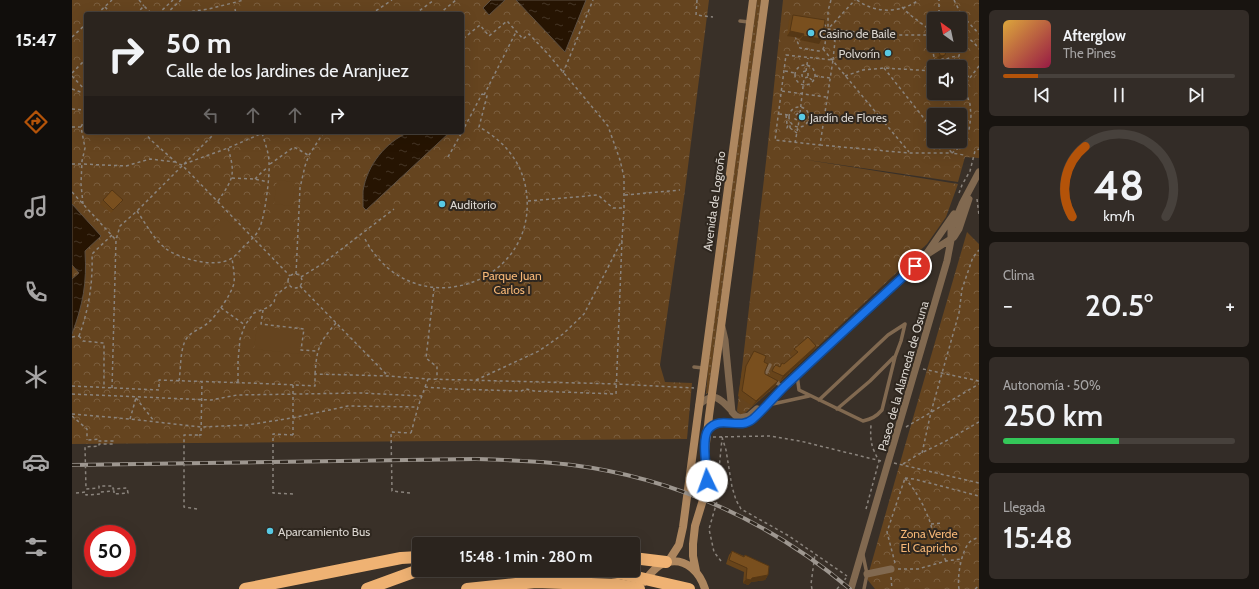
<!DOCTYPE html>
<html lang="es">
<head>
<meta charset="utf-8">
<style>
	body { margin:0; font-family:Cabin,sans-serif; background:#332c27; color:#f1f3f6; height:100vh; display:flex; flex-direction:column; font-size:15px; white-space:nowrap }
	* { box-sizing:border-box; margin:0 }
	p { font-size:13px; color:#a6a4a4 }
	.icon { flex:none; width:22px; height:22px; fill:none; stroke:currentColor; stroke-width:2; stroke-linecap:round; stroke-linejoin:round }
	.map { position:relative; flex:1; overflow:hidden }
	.details { display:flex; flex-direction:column; gap:10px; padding:10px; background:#181410; width:280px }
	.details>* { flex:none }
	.hud { position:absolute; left:12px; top:12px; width:380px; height:122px; border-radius:4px; box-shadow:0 4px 16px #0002,0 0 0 1px #47413c; background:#2b241e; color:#f1f3f6; overflow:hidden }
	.needle { width:26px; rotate:327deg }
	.buttons { position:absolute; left:855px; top:12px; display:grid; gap:8px }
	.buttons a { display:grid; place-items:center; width:40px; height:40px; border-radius:4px; background:#2b241e; box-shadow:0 4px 16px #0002,0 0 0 1px #47413c; font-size:20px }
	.speed { position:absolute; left:12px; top:525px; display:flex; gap:8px; font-size:20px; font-weight:700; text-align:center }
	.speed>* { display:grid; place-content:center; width:52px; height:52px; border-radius:50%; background:#2b241e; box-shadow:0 4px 16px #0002,0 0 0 1px #47413c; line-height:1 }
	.speed .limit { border:6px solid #d22; background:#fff; color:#111 }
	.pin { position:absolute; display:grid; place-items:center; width:34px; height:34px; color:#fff; margin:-17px; border:2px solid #fff; border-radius:50%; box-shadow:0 1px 4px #0007 }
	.me { position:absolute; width:44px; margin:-22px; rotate:357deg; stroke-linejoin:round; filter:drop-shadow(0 0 3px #0008) }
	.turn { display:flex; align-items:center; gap:14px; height:84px; padding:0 16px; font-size:18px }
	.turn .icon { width:52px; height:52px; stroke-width:2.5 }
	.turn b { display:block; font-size:28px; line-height:34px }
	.lanes { display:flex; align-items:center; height:38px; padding:0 16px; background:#0003; justify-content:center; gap:20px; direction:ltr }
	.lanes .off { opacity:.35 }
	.big { font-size:30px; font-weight:600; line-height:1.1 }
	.details .card { flex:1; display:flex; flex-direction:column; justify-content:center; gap:6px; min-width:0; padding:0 14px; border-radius:6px; background:#332c27 }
	.details .dial { align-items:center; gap:0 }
	.dial svg { height:104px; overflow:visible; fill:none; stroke:#47413c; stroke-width:7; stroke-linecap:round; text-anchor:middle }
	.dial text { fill:#f1f3f6; stroke:none }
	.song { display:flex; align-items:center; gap:12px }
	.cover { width:48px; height:48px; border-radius:6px; background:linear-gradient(135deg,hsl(40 70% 55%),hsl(340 70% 35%)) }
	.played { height:4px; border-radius:2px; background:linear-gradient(90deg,#b45309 15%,#47413c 15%) }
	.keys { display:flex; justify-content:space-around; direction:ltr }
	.heat { display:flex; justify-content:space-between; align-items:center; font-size:22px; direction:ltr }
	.charge { height:6px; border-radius:3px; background:linear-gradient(90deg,#34c759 50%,#47413c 0) }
	.trip { position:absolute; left:340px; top:537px; width:228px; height:40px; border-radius:4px; background:#2b241e; box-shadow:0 4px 16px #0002,0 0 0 1px #47413c; font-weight:600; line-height:40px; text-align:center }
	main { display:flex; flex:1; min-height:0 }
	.dock { display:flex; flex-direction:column; width:72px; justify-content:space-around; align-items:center; background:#110e0c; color:#a6a4a4 }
	.dock .icon { width:28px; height:28px }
	.dock .selected { color:#b45309 }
	.dock b { font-size:18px; color:#f1f3f6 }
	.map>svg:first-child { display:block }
	.grass { fill:url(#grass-dots) }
	.park { fill:url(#park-crowns); fill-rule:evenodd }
	.pitch { fill:#65441f }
	.water { fill:url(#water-ripples); stroke:#5c4e40 }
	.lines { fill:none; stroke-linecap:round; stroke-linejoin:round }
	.path { stroke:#8b847d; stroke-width:1.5; stroke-dasharray:3 3; stroke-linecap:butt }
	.lane { stroke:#816950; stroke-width:3.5 }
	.street { stroke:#816950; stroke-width:7 }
	.secondary { stroke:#ae875f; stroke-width:8 }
	.highway { stroke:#efb273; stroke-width:12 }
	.rail-casing { stroke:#9e9790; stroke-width:4 }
	.rail { stroke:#2f271f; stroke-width:2.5; stroke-dasharray:8; stroke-linecap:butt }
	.path-bridge { stroke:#8b847d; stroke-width:1.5; stroke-dasharray:3 3; stroke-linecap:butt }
	.highway-bridge { stroke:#efb273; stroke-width:12 }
	.wall { fill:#68441a }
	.shaded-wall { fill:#553715 }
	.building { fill:#794f1e; stroke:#553715 }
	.route-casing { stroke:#114b97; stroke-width:10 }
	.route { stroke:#1a73e8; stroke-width:7 }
	.poi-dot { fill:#58c9e4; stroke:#2f271f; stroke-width:1.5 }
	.labels { text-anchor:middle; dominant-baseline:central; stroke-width:4; stroke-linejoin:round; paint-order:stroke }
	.poi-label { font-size:12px; fill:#dad5cf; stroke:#2f271f; text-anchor:start }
	.street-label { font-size:12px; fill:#dad5cf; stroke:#2f271f }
	.park-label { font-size:12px; fill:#f5b676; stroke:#2f271f }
</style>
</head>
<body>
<main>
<nav class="dock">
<b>15:47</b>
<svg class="icon selected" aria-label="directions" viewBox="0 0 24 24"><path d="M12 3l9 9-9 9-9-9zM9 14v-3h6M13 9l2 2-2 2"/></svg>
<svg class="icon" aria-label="music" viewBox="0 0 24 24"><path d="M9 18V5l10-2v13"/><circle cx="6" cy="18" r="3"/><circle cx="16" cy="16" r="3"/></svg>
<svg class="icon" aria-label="phone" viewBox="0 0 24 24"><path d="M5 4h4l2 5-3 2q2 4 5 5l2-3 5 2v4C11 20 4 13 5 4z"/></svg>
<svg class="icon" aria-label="climate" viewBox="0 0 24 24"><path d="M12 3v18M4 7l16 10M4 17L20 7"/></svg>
<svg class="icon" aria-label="car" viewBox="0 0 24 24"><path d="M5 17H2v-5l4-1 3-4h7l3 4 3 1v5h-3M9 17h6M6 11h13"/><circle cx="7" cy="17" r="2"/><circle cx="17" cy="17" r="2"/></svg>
<svg class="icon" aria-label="filters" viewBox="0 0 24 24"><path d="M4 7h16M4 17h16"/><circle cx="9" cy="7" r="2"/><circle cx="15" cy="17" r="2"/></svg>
</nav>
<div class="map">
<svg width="907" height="589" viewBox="0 0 907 589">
	<defs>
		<pattern id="grass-dots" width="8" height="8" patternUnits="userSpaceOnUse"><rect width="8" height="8" fill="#65441f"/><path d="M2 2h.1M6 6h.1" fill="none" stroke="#7a5e3e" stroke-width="1.8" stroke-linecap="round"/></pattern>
		<pattern id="park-crowns" width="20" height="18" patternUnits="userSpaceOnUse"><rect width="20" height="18" fill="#65441f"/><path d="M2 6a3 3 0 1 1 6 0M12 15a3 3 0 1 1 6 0" fill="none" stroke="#7a5e3e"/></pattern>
		<pattern id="water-ripples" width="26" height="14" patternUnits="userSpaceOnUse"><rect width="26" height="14" fill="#261402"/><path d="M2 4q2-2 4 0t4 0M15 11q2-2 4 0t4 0" fill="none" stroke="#453526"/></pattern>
	</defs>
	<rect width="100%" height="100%" fill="#393028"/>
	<path class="grass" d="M685,0h4l-53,393 -2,1 2,-26z"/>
	<path class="park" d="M0,0h637l-24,190 -25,175 5,17 27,1 -5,56 -615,5zM14,14h376v118h-376z
		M711,0h196v158l-14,-1 -7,25 -157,-23 157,25 -12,33 -19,27 -149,140 -34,30h-4l-3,-3 30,-258zM862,19h26v26h-26zM862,67h26v26h-26zM862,115h26v26h-26z
		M895,232l12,12v345h-104l-8,-10 37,-130z"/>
	<path class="pitch" d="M907,70v26c-5,-9 -5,-17 0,-26z
		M205,180l18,2 -3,24 -18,-2z
		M152,217l16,16 -13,12 -16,-16z
		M185,326l45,5 -3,23 -45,-5z"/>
	<path class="water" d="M419,0h14l-16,15 -6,-7z
		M444,0h70l-21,52z
		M337,132h41l-84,78 -3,-3c0,-6 0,-11 0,-16 4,-26 23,-49 46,-59z
		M0,204l29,32 -16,15c2,33 -2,53 -13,83v-55l7,-6 -7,-8z"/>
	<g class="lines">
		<path class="path" d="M67,0l5,6
			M625,0l-1,15 17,2
			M785,0c19,14 43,13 62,0
			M882,0l7,14 18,20
			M33,7l7,7
			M830,7l7,7 25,19
			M163,9l1,5
			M25,14l15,-14
			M64,14l8,-8 8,8
			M86,14l15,-14
			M94,14l15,-14
			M102,14l35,-5 35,-9
			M299,14l21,-14
			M343,14l19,-14
			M367,14l17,-14
			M867,19v-19
			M752,24l4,5 57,6h49
			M888,34c8,3 14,8 19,15
			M723,36l5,12 19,3 4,-2 2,-4 1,-12 2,-4v-18l3,-11
			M0,37l14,-13
			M862,42l-1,10 3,15
			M751,49l86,103
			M14,51l-3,3 3,4
			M714,55l47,5 -13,85 -45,-5z
			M761,60l2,-19 -7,-12 27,-29
			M863,60l8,-1 2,1 6,-3 8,-1 2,-9 -11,-2
			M723 75a10 10 0 1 1 20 0a10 10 0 1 1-20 0Z
			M812,68l50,63
			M713,71l10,2
			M734,71l2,-13
			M0,73l14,-14
			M491,73l30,-73
			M888,75l11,2
			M0,76l14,15
			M743,76l15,2
			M773,76l18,-6 21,-2 50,3
			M736,77l-4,1 -2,-2v-4l4,-1 2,2v4l4,3
			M0,89l14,5
			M710,91l44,6
			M412,95l32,-63
			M717 117a10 10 0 1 1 20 0a10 10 0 1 1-20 0Z
			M0,109l14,1
			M728,113l4,-35
			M707,114l10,1
			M714,115l1,9 3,2v2l-2,1 -1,-1 1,-3
			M737,118l14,3
			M730,119l-3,2 -4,-2 1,-4 2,-2 4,1 1,4 -1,1 5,4
			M0,127h14
			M718,128l7,5
			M72,132l8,9 26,23 4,1 108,111
			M870,141l10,12 12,2
			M723,143l4,-22
			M748,145l89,8h43l9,-7 8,-16 2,-14 -1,-12 -4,-11v-10l13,-17
			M376,157l14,-25
			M0,164h10l44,2 24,-7 25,3
			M112,164l44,-16 37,-16
			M198,164l24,-17 14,8
			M160,178l23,1 13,3
			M183,179l7,-7 6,-5
			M0,192l44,48
			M887,193l3,-8 8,-14 5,-20 4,-2
			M553,195l55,-5
			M905,199l2,16
			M146,201c15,-22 18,-26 10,-53
			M456,201l70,-6 15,13h11
			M11,204l-2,-20 1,-23 3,-13 -4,-21 5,-10
			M65,211c9,13 16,27 28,37 14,11 51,21 67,10 5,-3 9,-9 13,-13 6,-5 12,-10 15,-18 5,-12 10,-51 9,-64 0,-10 -4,-20 -7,-30
			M293,239c48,91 181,44 160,-55 -6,-26 -24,-45 -46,-57l8,-31 -5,-2 -20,38
			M216 281a7 7 0 1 1 14 0a7 7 0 1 1-14 0Z
			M224,274l4,-86 5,-22 4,-11 15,-23
			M229,277l21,-13 72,-55
			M228,286l88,90
			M362,288l-8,70 11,9v12
			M149,308l24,17
			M191,310l-2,14 43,5 -3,21 16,1
			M7,336c10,-27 14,-54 13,-82l20,-19
			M7,336l4,5 21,2v44
			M0,337l7,-1
			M851,369l56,12
			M243,374c2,-27 4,-31 21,-51
			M404,380l63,-29 24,-17 21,-20 38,-74
			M107,381c2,-13 1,-29 6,-40 5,-10 17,-12 24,-19 8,-7 23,-29 25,-39 1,-8 -1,-17 -2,-25
			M166,382v-21l2,-22 5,-14 9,-12 15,-6 5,-5 2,-7 13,-10
			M221,385v50
			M0,386l87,4v-10c52,2 104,3 156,6v-12l73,2 40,3 189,5 77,4
			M353,387l3,-8
			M40,388l4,-148 4,-14 17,-15 79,-79
			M0,394l139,6 26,-5 124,-2 61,3
			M64,398l18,23
			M0,414l58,5 71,8 46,-2 45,-7 56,-12 70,1
			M0,416l15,13v11
			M58,419l6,-21
			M834,427l73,-43
			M339,433l7,-26 7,-20 28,2 68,2 5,-2 8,2 82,3 6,-154 2,-32v-31l-4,-17 -12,-34 -60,-72 -19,-20 -6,5 -16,-18 -18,15 -9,-11 -16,13 -2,-2
			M127,435h2l1,-53
			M641,437l57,-1 30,5 81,20
			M650,437l4,13 6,37 4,13 5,9 48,27 58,40
			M850,453l9,-41 28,-99 3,-24 11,-32 6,-7
			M822,463l85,20
			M831,464l14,-9 27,-13 35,-20
			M833,478l10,13 8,14 6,14 5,16 12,26
			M833,478l9,1 65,17
			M794,509l13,-48c-8,-15 -9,-20 -8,-36
			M859,524l12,-1
			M649,561l-7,-9 -5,-23 9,-31 -1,-9 5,-50
			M823,563l-8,-31 18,-54
			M826,569h20l28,-8 15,-2
			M819,577l1,12
			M740,589l-1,-5 4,-30
			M765,589l9,-11
			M887,589c-2,-12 2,-35 9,-45 2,-3 7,-6 11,-6
			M903,589l4,-3"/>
		<path class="lane" d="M668,21l9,1
			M622,367l9,1
			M725,375l2,15 64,31c8,-2 13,-4 19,-11l13,-53 6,-16 4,-17
			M693,378l-1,-1 6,-12
			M701,381l11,6
			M747,400l69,-65 17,-11
			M696,405l41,-9
			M765,409l33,-28 24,-24
			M791,555l4,19 -3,15"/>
		<path class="street" d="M855,253l27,-39
			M650,327l3,13 7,72 4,4 4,2 9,-2 8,-7
			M627,405c15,-14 21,-7 33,6
			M635,432l6,-7 7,-3h6l12,2h6l8,-4 32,-33 142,-132 28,-18 5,-8 10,-30
			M795,574l24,-5
			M779,589l96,-328 4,-21v-10l11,-26 17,-32"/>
		<path class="secondary" d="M596,562l11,-17 4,-18 70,-527
			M624,571l-3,-15v-12l2,-18 11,-36 1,-17 -2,-21 4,-36 56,-416
			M572,582c5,-7 15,-19 24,-20 19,-4 32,11 37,27"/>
		<path class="highway" d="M561,558l33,4
			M526,570l21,3
			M173,589l156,-31 18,-1
			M295,589l52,-19
			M395,589l69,-7 82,3 21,4"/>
		<defs>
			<path id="rail" d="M0,465l403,-6c32,1 65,2 97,6 103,13 199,57 278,124"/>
		</defs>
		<use href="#rail" class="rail-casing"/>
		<use href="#rail" class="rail"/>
		<path class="path-bridge" d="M221,435l-20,-1v59l21,1
			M4,493l10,-1v3l14,-1v-2l14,-1v3l14,-1 -1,-5 -14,1v-3h-14v2l-13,1 -1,-42 14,-1v-2h14v-3h-14v-2l-12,1
			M338,493l-18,-2 -1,-59 20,1
			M125,509l-13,-2v-72h15"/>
		<path class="highway-bridge" d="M547,573l70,16"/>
	</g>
	<path class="wall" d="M721,15l26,29 -19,-4v-2l-13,-2 2,-16z
		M863,45h13l-3,10 -3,3 -2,1 -3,-1 -1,-3 2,-5 -4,-1z
		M31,200l17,3 -9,10 -11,-9z
		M722,349l19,2 -33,30 -12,-5 6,-9h5l5,-3 9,-8 -3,-2z
		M682,351l10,11 1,12 13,7 -3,5 -23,20 -14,-10 4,-25z
		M660,551l12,5 1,-1 23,20 -3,5 -14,2 -3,3 -5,-2 1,-11 -18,-8 3,-9z"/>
	<path class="shaded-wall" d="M718,31l14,3 -4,4 -13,-2z
		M731,36l19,3 -3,5 -19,-4z
		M864,46l4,1 -2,3 -4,-1z
		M868,55h5l-3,3 -2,1 -3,-1z
		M744,346l-3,5 -33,30 3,-5z
		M706,381l-3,5 -23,20 4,-5z
		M696,575l-3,5 -14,2 -3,3 -5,-2 3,-4z"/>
	<path class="building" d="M721,15l32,5 -3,19 -19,-3 1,-2 -14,-3z
		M865,45h11l-3,10 -3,1 -2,-1 -1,-3 1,-5 -4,-1z
		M40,190l11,10 -10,10 -10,-10z
		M736,337l8,9 -33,30 -11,-5 2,-4 2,-2 4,2 2,-4 2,1 14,-12 -4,-3z
		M682,351l12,5 -2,6 4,2 -3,7v3l13,7 -22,20 -14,-10 4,-25z
		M660,551l12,6 1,-2 24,11 -1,9 -16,3 -1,2 -5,-1 1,-11 -18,-8z"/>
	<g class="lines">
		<defs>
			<path id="route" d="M635,481c0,-12 -6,-41 1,-51 12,-16 31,1 45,-11 11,-10 21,-22 32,-33 43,-40 86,-80 130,-120"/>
		</defs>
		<use href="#route" class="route-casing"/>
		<use href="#route" class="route"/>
	</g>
	<g class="poi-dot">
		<circle cx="739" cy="33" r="4"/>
		<circle cx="816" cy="53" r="4"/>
		<circle cx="730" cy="117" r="4"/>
		<circle cx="370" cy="204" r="4"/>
		<circle cx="198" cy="531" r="4"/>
	</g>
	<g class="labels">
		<g class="poi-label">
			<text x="747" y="33">Casino de Baile</text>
			<text x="808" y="53" text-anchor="end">Polvorín</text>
			<text x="738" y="117">Jardín de Flores</text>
			<text x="378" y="204">Auditorio</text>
			<text x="206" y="531">Aparcamiento Bus</text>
		</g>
		<g class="street-label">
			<text transform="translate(642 201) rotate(-82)">Avenida de Logroño</text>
			<text transform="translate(831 376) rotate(-74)">Paseo de la Alameda de Osuna</text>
		</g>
		<g class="park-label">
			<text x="440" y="275">Parque Juan<tspan x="440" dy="14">Carlos I</tspan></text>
			<text x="857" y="533">Zona Verde<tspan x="857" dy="14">El Capricho</tspan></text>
		</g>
	</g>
</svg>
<div class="buttons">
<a><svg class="needle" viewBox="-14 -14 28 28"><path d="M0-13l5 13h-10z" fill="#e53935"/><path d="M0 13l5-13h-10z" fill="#a6a4a4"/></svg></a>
<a><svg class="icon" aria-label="sound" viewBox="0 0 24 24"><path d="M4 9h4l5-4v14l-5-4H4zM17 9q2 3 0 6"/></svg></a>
<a><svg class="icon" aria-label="layers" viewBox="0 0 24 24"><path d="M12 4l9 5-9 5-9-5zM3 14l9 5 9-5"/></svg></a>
</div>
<div class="speed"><div class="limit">50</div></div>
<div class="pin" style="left:843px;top:266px;background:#d93025"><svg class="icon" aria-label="arrive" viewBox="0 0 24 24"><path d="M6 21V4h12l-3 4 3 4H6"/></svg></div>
<svg class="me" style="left:635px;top:481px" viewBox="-20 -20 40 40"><circle r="19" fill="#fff"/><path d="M0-13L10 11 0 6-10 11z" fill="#1a73e8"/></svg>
<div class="trip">15:48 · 1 min · 280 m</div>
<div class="hud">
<div class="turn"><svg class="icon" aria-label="right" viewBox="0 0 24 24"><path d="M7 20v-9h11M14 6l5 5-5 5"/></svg><div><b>50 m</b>Calle de los Jardines de Aranjuez</div></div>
<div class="lanes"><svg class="icon off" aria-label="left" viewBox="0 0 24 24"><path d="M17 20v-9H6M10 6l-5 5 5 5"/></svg><svg class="icon off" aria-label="ahead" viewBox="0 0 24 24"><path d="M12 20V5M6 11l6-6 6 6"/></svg><svg class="icon off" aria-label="ahead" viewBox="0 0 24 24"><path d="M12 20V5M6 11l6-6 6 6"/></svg><svg class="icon" aria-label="right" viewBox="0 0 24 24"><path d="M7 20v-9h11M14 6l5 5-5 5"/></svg></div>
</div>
</div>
<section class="details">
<div class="card">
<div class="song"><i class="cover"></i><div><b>Afterglow</b><p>The Pines</p></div></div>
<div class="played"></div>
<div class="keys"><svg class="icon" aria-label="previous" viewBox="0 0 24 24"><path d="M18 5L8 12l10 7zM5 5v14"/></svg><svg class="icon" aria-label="pause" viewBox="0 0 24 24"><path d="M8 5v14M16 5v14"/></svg><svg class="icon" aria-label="next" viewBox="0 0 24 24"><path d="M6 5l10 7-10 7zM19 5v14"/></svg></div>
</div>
<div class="card dial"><svg viewBox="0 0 100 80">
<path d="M14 69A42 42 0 1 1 86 69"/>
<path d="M14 69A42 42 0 0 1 24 15" stroke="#b45309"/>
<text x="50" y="56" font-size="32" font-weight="700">48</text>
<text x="50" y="72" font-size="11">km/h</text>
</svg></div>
<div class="card"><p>Clima</p>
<div class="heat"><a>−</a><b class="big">20.5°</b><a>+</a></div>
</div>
<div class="card"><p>Autonomía · 50%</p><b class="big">250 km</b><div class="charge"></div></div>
<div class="card"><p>Llegada</p><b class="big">15:48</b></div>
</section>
</main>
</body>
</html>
